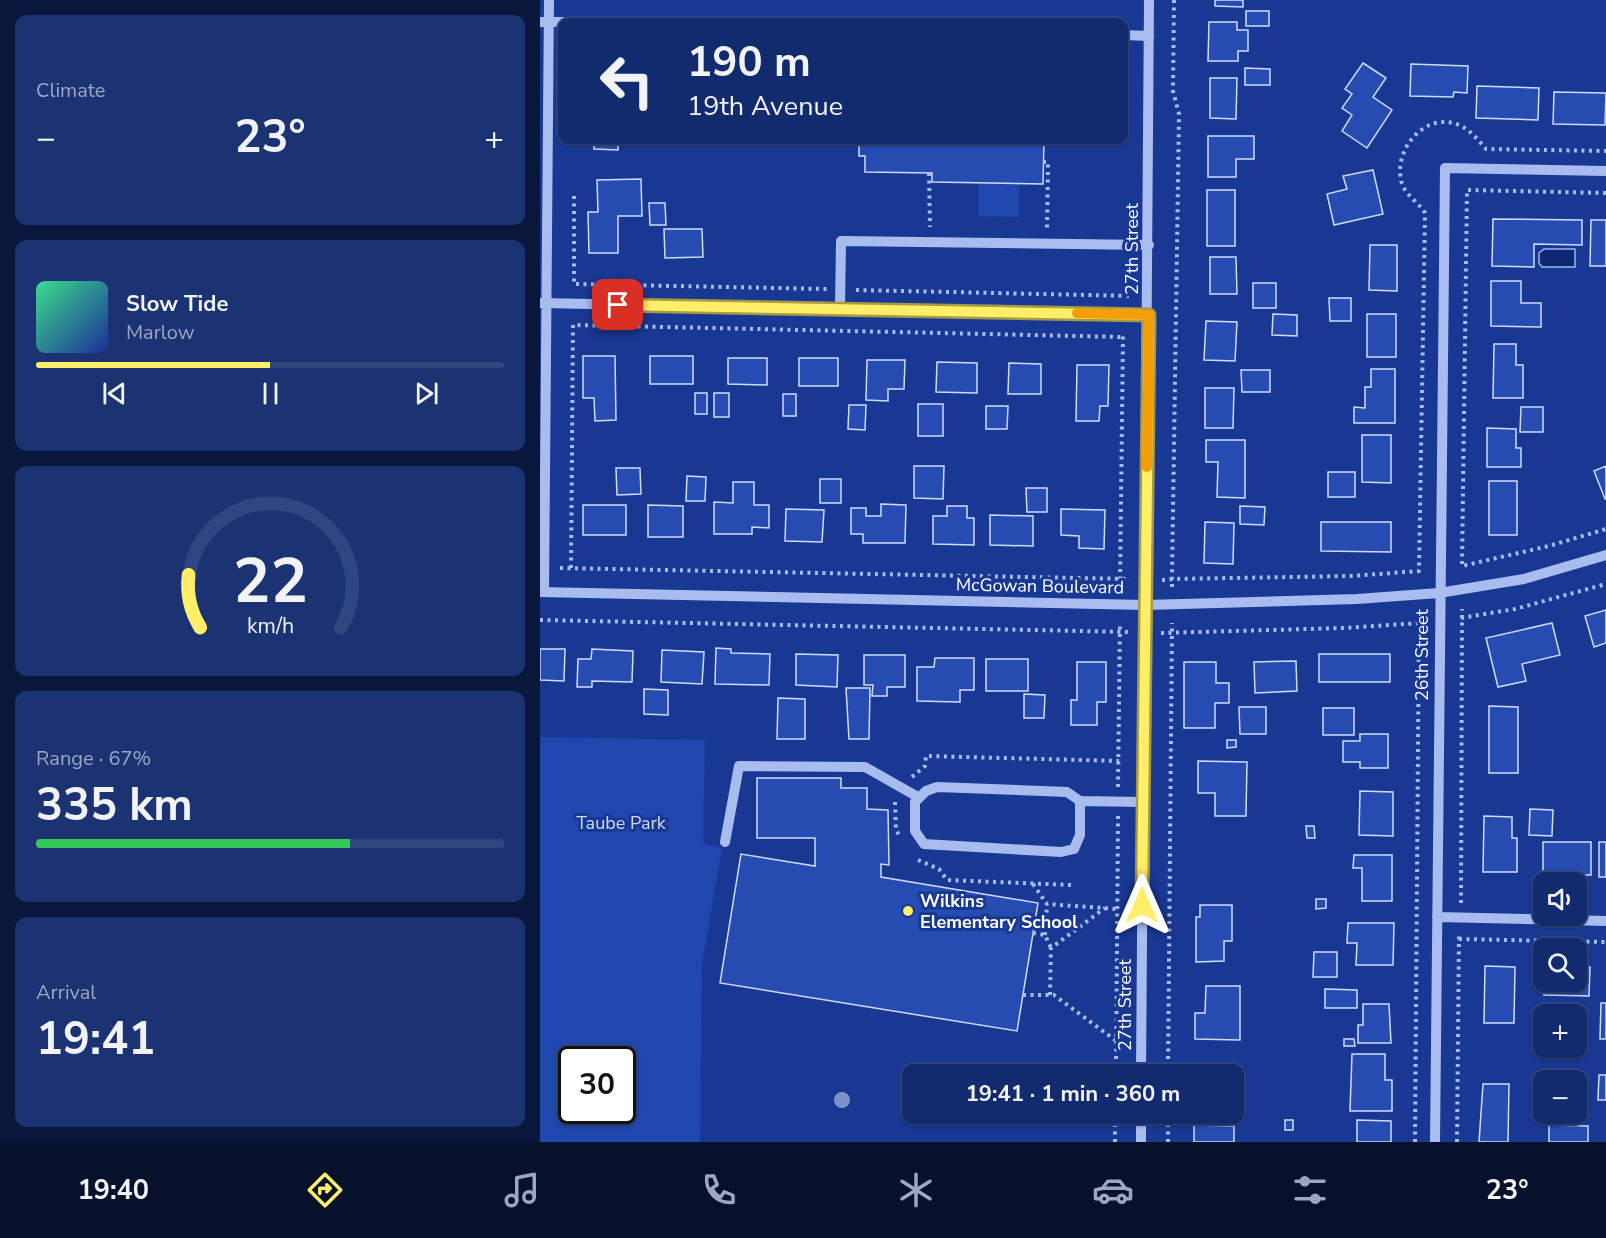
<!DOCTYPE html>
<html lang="en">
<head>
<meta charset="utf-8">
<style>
	body { margin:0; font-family:"Nunito Sans",sans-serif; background:#1b3273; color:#f1f3f6; height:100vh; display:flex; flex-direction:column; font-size:22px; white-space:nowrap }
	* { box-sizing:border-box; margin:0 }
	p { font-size:20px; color:#9ca7c2 }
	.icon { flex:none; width:33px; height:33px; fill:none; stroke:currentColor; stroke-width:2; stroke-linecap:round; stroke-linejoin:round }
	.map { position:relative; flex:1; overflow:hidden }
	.details { display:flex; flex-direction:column; gap:15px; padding:15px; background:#0a173c; width:540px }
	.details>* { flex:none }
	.top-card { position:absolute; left:18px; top:18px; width:570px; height:126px; border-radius:12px; box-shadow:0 2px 4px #0004,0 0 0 2px #314681; background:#122a6e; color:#f1f3f6; overflow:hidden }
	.buttons { position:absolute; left:993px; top:872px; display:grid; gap:12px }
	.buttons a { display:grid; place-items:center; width:54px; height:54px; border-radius:12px; background:#122a6e; box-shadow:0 2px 4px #0004,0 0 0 2px #314681; font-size:30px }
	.speed { position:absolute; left:18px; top:1046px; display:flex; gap:12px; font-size:30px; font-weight:700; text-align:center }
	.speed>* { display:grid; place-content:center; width:78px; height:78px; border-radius:50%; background:#122a6e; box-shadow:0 2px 4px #0004,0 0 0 2px #314681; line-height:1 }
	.speed .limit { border:3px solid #111; border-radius:9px; background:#fff; color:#111 }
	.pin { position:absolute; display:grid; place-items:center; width:51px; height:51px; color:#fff; margin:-26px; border-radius:12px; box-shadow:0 3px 9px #0006 }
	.me { position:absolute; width:66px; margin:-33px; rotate:0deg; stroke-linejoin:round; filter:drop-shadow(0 0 4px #0008) }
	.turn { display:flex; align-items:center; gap:21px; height:126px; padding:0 30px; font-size:27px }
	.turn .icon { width:78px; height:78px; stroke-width:2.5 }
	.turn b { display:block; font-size:42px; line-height:51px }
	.big { font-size:45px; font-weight:700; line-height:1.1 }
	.details .card { flex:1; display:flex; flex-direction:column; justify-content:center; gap:9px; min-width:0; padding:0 21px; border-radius:12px; background:#1b3273 }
	.details .dial { align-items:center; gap:0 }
	.dial svg { height:156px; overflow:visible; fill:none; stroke:#314681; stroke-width:7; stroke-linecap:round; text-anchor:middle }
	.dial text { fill:#f1f3f6; stroke:none }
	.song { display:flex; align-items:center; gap:18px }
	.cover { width:72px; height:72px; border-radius:9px; background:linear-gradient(135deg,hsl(150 70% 55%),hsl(230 70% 35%)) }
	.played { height:6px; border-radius:3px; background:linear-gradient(90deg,#ffee67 50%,#314681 50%) }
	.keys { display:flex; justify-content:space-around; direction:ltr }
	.heat { display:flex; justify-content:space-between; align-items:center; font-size:33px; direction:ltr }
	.charge { height:9px; border-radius:4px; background:linear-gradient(90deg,#34c759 67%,#314681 0) }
	.trip { position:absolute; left:362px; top:1064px; width:342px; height:60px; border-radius:12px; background:#122a6e; box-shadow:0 2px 4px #0004,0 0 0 2px #314681; font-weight:700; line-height:60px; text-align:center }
	.menu { display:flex; height:96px; justify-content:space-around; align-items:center; background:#07112c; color:#9ca7c2 }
	.menu .icon { width:42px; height:42px }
	.menu .current { color:#ffee67 }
	.menu b { font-size:27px; color:#f1f3f6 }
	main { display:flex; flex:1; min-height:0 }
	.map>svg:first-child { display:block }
	.green { fill:#2047ad; fill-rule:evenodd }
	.water { fill:#102871; stroke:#9bb4f3; stroke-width:1.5 }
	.building { fill:#264cb2; stroke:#cfdbfb; stroke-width:1.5 }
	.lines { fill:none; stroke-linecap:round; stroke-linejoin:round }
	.path { stroke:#a8bcf0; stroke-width:4; stroke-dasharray:3 4.5; stroke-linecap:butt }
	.minor { stroke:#a8bcf0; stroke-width:10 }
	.tree { fill:#7d92cc }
	.route-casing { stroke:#a69b43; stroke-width:15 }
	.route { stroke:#ffee67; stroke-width:10 }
	.slow { stroke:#f59e0b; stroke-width:10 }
	.poi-dot { fill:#ffee67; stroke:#183893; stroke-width:2 }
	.labels { text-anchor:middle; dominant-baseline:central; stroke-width:6; stroke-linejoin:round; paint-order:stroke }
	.street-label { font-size:18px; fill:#fff; stroke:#183893 }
	.park-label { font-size:18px; fill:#cfdbfb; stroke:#183893 }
	.poi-label { font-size:18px; font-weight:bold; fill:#fff; stroke:#183893; text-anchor:start }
</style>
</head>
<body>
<main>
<section class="details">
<div class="card"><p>Climate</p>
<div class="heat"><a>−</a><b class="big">23°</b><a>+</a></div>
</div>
<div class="card">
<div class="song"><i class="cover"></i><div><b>Slow Tide</b><p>Marlow</p></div></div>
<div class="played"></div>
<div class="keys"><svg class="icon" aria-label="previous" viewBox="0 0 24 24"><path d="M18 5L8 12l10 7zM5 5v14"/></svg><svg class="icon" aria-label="pause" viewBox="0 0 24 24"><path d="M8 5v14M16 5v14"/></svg><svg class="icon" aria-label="next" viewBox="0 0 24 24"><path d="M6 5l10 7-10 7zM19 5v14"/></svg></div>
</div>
<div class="card dial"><svg viewBox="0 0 100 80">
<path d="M14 69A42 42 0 1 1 86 69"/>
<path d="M14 69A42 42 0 0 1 8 42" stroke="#ffee67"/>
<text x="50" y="56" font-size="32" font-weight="700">22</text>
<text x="50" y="72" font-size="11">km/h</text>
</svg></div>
<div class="card"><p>Range · 67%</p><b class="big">335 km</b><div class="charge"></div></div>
<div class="card"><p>Arrival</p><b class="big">19:41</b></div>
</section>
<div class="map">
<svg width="1066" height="1142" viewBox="0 0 1066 1142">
	<rect width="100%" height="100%" fill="#183893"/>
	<path class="green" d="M438,183l41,1v33l-41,-1z
		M0,737l165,3 -2,103 19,5 -20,116 -2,178h-160zM32,1059h50v51h-50z"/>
	<path class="water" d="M1004,249h31v18h-33l-3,-4v-10z"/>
	<path class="building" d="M675,0h28v7l-28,-1z
		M706,11h23v15h-23z
		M669,22h28v8h11v21h-10v10h-30z
		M823,63l23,15 -13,19 19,13 -25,38 -25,-17 10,-16 -10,-7 10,-14 -7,-5z
		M871,64l57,2 -1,27 -13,-1 -1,5 -43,-1z
		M705,68l25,1v16h-25z
		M670,78h27l-1,41 -26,-1z
		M937,86l62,2 -1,32 -62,-2z
		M1014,92l52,1 -1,32 -52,-1z
		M668,136h46v23h-18v18h-28z
		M54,140h24v10l-24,-1z
		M319,140h185l-1,44 -111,-2v-9l-67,-1v-16h-6z
		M833,170l10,44 -49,11 -7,-31 20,-5 -4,-13z
		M101,179l1,37h-24v37h-29l-1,-41h10l-1,-32z
		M667,190h28v56h-28z
		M109,203h16l1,22h-16z
		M953,219l89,1v25l-48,-1v23l-42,-1z
		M1051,220h15v46h-16z
		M124,229h38l1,28 -38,1z
		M830,245h27v46l-28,-1z
		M670,257h26l1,37h-27z
		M951,281h30v22h20v24l-50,-1z
		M713,283h23v25h-23z
		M789,298h22v23h-21z
		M733,314l24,1v21l-25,-1z
		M827,314h29v43h-29z
		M666,321l31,1 -2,39 -31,-1z
		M954,344h22v21h7v33h-30z
		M43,356h32l1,64 -21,1 -1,-23h-11z
		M110,356h43v28h-43z
		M188,358h39v27l-39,-1z
		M259,358h39v28h-39z
		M327,360h38l-1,29h-16v12l-22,-1z
		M397,362l40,1v30l-41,-1z
		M469,363l32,1v30h-33z
		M537,365h32l-1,41h-8l-1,15h-23z
		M831,369h24v54h-41v-16l11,1v-21h6z
		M701,370h29v22h-28z
		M665,388h29l-1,40h-28z
		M155,393h12v21h-12z
		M174,393h15v24h-15z
		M243,394h13v22h-13z
		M378,404h25v32h-25z
		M309,405h17l-1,25 -17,-1z
		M446,406h22l-1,23h-21z
		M981,407h22v25h-23z
		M947,428l29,1v19h5v19h-34z
		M822,435h29v48l-29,-1z
		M666,440h39v58l-28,-1 1,-35h-12z
		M374,466h30l-1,33 -29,-1z
		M1066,466v32l-1,1 -11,-28z
		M76,468h24l1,26 -24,1z
		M788,472h27v25h-27z
		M147,476l19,1 -1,24h-19z
		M280,479h21v24h-21z
		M949,481h28v54h-28z
		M193,482h21v23h15v23l-17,-1v7h-38v-32l19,1z
		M486,488h21v24h-20z
		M341,504l25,1 -1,38h-42v-9h-12v-26h15v8h15z
		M43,505h43v30h-43z
		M108,505l35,1v31h-35z
		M407,506h20v12h7v27l-41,-1v-28h14z
		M700,506l25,1 -1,18 -24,-1z
		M246,509l38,1 -2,32 -37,-1z
		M521,509l44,1 -1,39 -25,-1v-12l-18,-1z
		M450,515l43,1v30l-43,-1z
		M665,522l29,1 -1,41 -29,-1z
		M781,522h70v30l-70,-1z
		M1066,610v33l-12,4 -9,-31z
		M1012,623l8,32 -38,9 4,17 -28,6 -12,-49z
		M176,648l15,1v4l39,1 -1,31 -54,-1z
		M0,649h25l-1,32 -24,-1z
		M52,649l41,2 -1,31 -40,-1v6h-15l1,-28h13z
		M122,650l42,2 -2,32 -41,-2z
		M256,654l42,1 -1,32 -41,-2z
		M779,654h71v28h-71z
		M324,655h41v32h-18v9h-15l1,-11h-9z
		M395,658h39v32h-14v12l-43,-1v-34h17z
		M446,659h42v32h-42z
		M756,661l1,30 -42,2 -1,-31z
		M537,662h29v40h-9v23h-26v-25h6z
		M644,662h32v21h13v20h-14v25h-31z
		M306,688h24l-1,51h-20z
		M104,689l24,1v25l-24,-1z
		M484,694l21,1 -1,23h-20z
		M238,698l27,1v40h-28z
		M949,706l29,1v66h-29z
		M699,707h27v27h-26z
		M783,708h31v27h-31z
		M820,734h28v34h-28v-6h-17v-21h17z
		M687,740h9v7l-9,1z
		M658,761l49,1 -1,54h-31v-23h-17z
		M217,778h84v10h26v21l21,1 1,55 -8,-1v13l157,26 -21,128 -297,-48 21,-129 74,12v-28h-58z
		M820,791l33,1v44l-34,-1z
		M990,809l23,1 -1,26 -23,-1z
		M944,816l28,1v21h5v34h-34z
		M766,826h8l1,12h-8z
		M1003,842h48v33h-48z
		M1059,842h7v35h-7z
		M814,855h38v46h-30v-33h-9z
		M776,899h10v9l-10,1z
		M660,905h32v36h-8v20l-28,1v-45h4z
		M808,923h46l-1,42h-37l1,-22h-10z
		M774,952h23v25h-24z
		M945,966l30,1 -1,56h-30z
		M1036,967h14l-1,29 -45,-1v-14h32z
		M666,986h34v54l-45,-1v-26h10z
		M785,989l32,1v18h-32z
		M1061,1003h5v36h-6z
		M823,1004h26l2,39h-33v-18h5z
		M993,1016h11v31l-11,-1z
		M804,1039h10l1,7h-11z
		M812,1054h33v26h7v31h-42z
		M663,1066h35v45h-5v-37h-30z
		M1059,1075h7v25h-8z
		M943,1084h26l-1,58h-29z
		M993,1093h11v20h8v2h-19z
		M745,1120h8v10h-8z
		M817,1120l34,1v21h-34z
		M654,1125l40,1v16h-40z
		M1009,1125l39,1v16h-39z"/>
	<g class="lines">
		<path class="path" d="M634,0l-1,91 6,23 -7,465 180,-3 67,-5 6,-358c-7,-12 -21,-18 -24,-33 -7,-33 27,-72 62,-53 9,5 16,14 23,22l120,2
			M503,162h5l-1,66
			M389,173l1,54
			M1066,193l-139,-3 -5,376 87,-20 57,-17
			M34,196v88l253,5
			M316,290l277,6
			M20,568l570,11
			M31,568l2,-243 550,12
			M622,580l10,-1v9
			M580,587l3,-251
			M921,618l54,-9 91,-25
			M0,620l590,12
			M621,633l183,-5 77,-5
			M372,777l13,-11 1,-10 193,5
			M578,787l2,-164
			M355,802l1,28 3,5
			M378,860l21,9 8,11 124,5
			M493,884l14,20 70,5
			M921,903l1,-294
			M493,933l12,2 6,13
			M505,935l2,-31
			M919,939l147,3
			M483,995h31l61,45
			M510,995l1,-47 54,-40
			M576,1074l2,-258
			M628,1074l4,-451
			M575,1142v-29
			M628,1142v-29
			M875,1142l4,-528
			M917,1142l2,-209"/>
		<path class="minor" d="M0,22h23
			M584,35l25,1
			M0,303l609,12
			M300,308l1,-67 308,4
			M0,592l605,13 212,-6 82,-6 85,-14 82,-24
			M4,592l5,-592
			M540,801v34l-6,14 -13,3 -137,-8 -9,-13v-29l11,-11 11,-4 130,5 13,9 63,1
			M185,842l14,-76 126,1 53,30
			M897,917l169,4
			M601,1074l8,-1074
			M601,1142v-29
			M895,1142l10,-974 161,3"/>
	</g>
	<circle class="tree" cx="302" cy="1100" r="8"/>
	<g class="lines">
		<defs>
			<path id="route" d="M78,305l531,10 -7,590"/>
		</defs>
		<use href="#route" class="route-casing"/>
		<use href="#route" class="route"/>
		<path class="slow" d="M537,313l72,2 -2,152"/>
	</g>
	<circle class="poi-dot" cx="368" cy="911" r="6"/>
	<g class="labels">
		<g class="street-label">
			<text transform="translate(592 249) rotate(-90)">27th Street</text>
			<text transform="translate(500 586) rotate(1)">McGowan Boulevard</text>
			<text transform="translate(882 655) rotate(-90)">26th Street</text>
			<text transform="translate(585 1005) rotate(-90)">27th Street</text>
		</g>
		<g class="park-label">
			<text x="81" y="823">Taube Park</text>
		</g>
		<g class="poi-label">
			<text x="380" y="901">Wilkins<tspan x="380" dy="21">Elementary School</tspan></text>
		</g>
	</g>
</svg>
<div class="buttons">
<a><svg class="icon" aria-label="sound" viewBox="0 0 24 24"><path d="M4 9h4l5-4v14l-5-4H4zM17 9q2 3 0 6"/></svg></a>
<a><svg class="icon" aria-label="search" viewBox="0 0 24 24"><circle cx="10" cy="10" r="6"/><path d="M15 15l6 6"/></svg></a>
<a>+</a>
<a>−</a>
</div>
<div class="speed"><div class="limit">30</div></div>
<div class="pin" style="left:78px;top:305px;background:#d93025"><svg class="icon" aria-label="arrive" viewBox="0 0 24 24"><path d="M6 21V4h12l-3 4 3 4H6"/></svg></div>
<svg class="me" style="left:602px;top:905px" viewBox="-20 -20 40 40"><path d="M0-17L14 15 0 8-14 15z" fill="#ffee67" stroke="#fff" stroke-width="4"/></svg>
<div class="trip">19:41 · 1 min · 360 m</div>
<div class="top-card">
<div class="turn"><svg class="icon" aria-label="left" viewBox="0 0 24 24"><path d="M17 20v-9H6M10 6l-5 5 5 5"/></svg><div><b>190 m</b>19th Avenue</div></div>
</div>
</div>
</main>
<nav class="menu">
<b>19:40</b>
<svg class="icon current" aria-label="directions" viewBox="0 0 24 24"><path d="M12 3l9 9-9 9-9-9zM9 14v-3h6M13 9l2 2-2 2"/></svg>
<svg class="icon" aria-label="music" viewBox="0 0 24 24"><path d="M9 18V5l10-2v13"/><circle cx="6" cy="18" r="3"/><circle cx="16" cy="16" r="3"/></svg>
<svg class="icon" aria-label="phone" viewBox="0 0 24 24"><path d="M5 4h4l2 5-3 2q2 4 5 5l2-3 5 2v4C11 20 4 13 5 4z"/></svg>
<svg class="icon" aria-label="climate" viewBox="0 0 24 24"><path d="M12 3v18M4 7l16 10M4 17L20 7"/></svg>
<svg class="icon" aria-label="car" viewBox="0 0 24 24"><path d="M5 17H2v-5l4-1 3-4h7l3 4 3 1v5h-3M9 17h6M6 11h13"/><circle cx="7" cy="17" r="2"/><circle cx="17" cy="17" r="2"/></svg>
<svg class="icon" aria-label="filters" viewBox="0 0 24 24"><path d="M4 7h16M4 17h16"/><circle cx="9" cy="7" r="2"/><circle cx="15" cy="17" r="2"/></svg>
<b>23°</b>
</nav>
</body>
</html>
